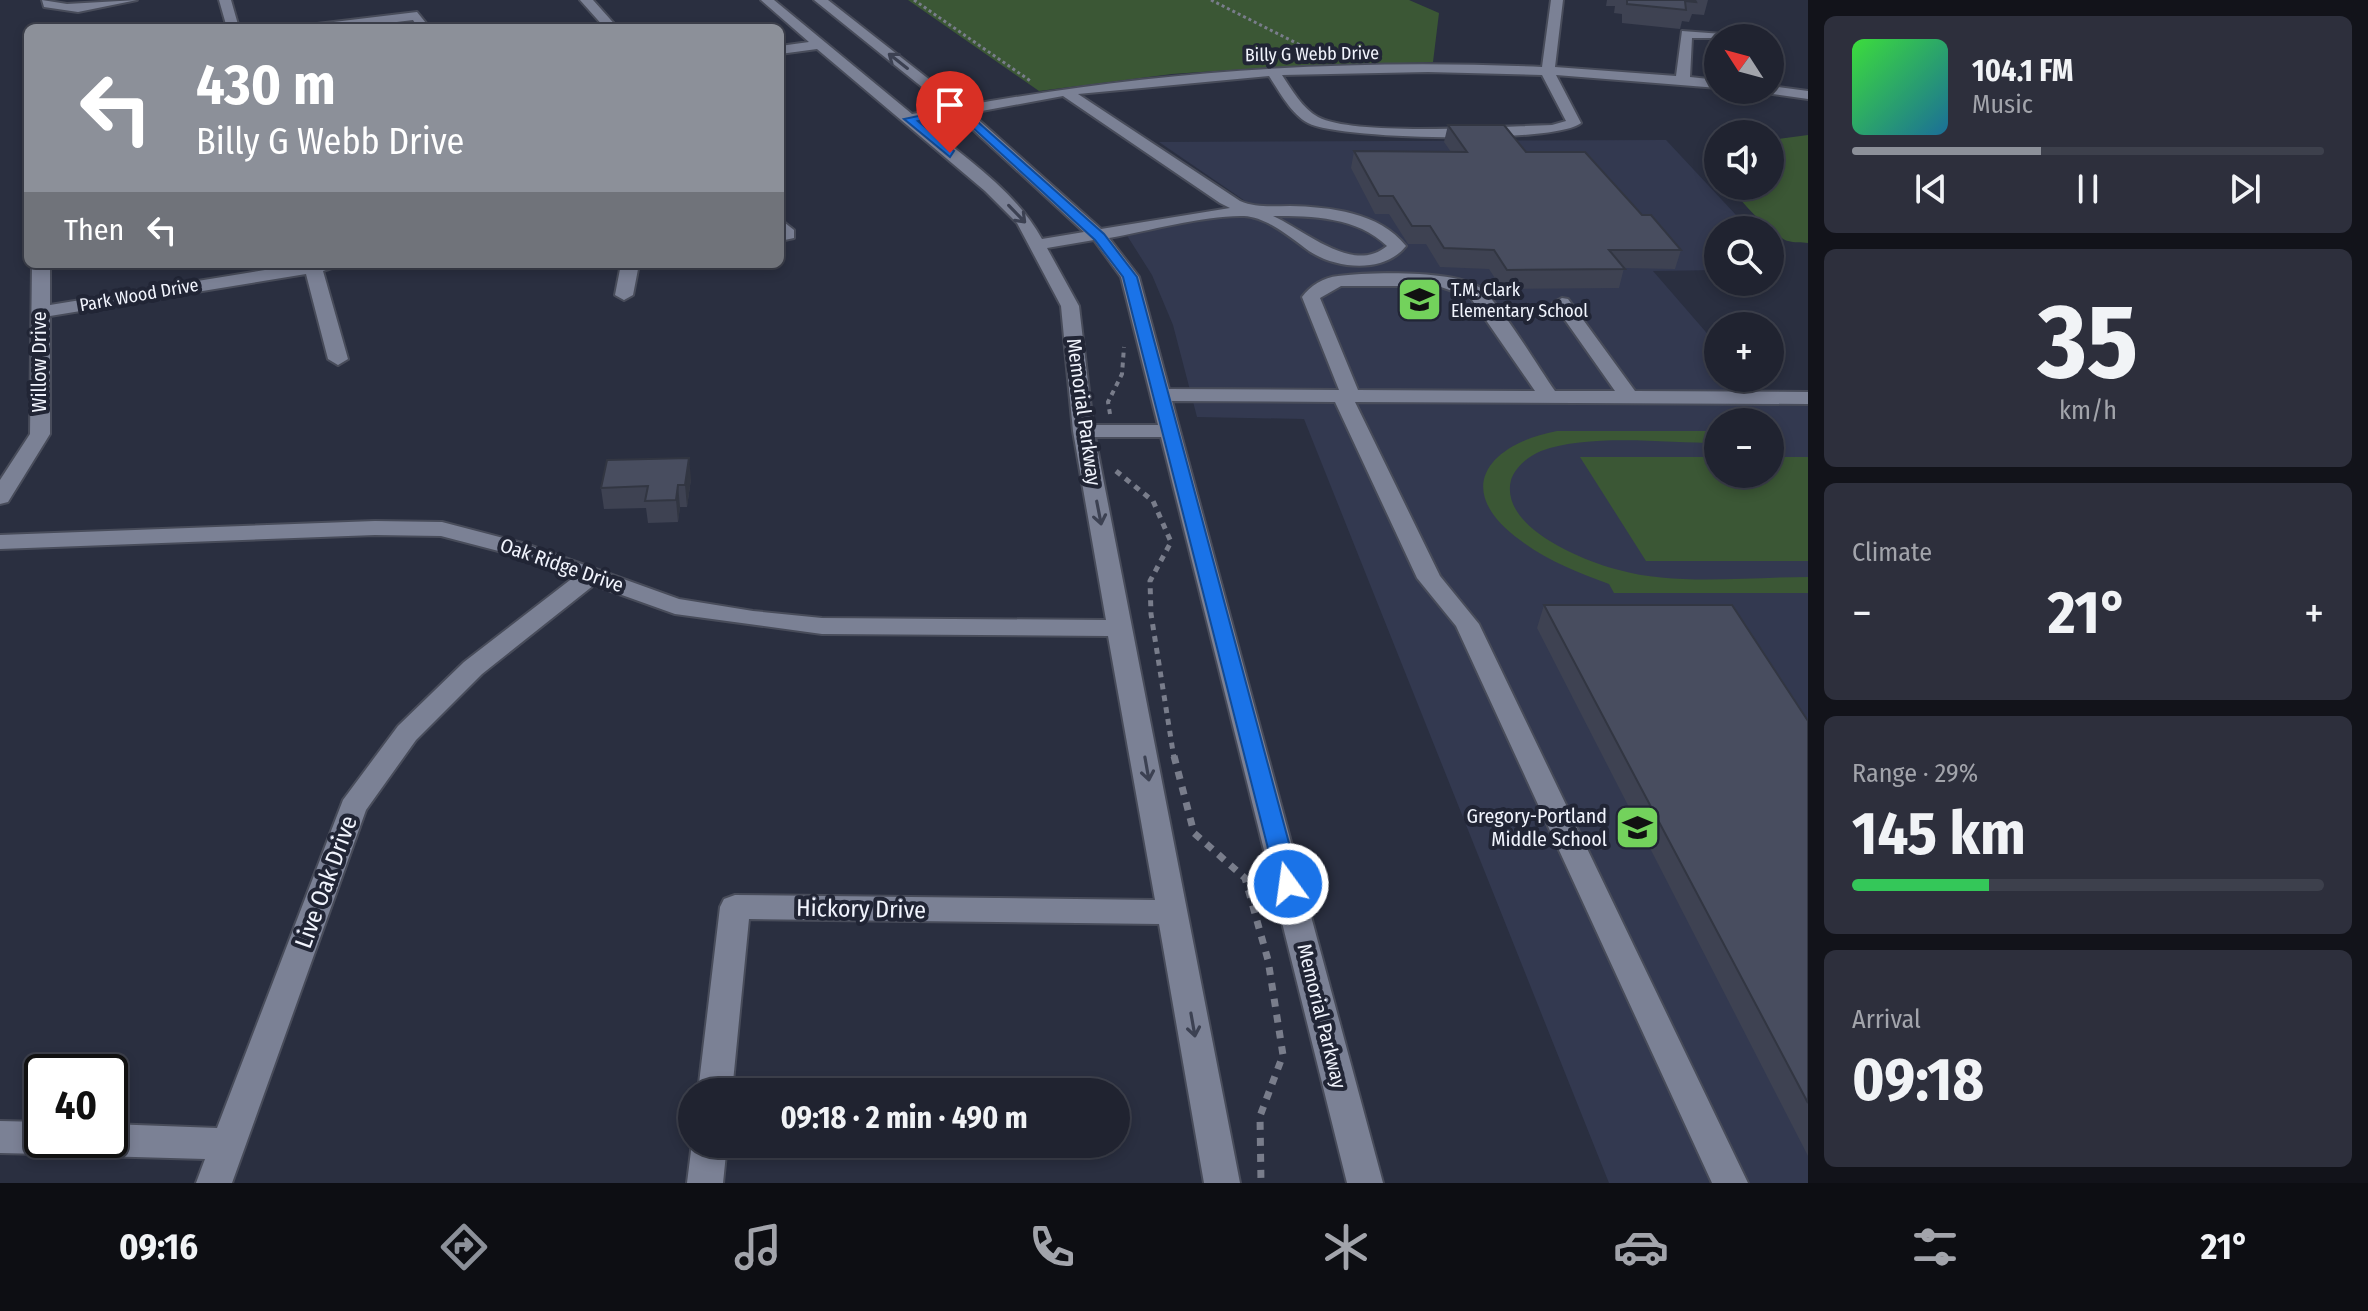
<!DOCTYPE html>
<html lang="en">
<head>
<meta charset="utf-8">
<style>
	body { margin:0; font-family:"Fira Sans Condensed",sans-serif; background:#2d2f3c; color:#f1f3f6; height:100vh; display:flex; flex-direction:column; font-size:30px; white-space:nowrap }
	* { box-sizing:border-box; margin:0 }
	p { font-size:26px; color:#a2a4ab }
	.icon { flex:none; width:44px; height:44px; fill:none; stroke:currentColor; stroke-width:2; stroke-linecap:round; stroke-linejoin:round }
	.map { position:relative; flex:1; overflow:hidden }
	.sheet { display:flex; flex-direction:column; gap:16px; padding:16px; background:#12131a; width:560px }
	.sheet>* { flex:none }
	.hud { position:absolute; left:24px; top:24px; width:760px; height:244px; border-radius:12px; box-shadow:0 4px 12px #0003,0 0 0 2px #3d404c; background:#8c9099; color:#fff; overflow:hidden }
	.needle { width:52px; rotate:306deg }
	.buttons { position:absolute; left:1704px; top:24px; display:grid; gap:16px }
	.buttons a { display:grid; place-items:center; width:80px; height:80px; border-radius:50%; background:#202330; box-shadow:0 4px 12px #0003,0 0 0 2px #3d404c; font-size:40px }
	.speed { position:absolute; left:24px; top:1054px; display:flex; gap:16px; font-size:40px; font-weight:700; text-align:center }
	.speed>* { display:grid; place-content:center; width:104px; height:104px; border-radius:50%; background:#202330; box-shadow:0 4px 12px #0003,0 0 0 2px #3d404c; line-height:1 }
	.speed .limit { border:4px solid #111; border-radius:12px; background:#fff; color:#111 }
	.pin { position:absolute; display:grid; place-items:center; width:68px; height:68px; color:#fff; margin:-82px -34px; border-radius:50% 50% 50% 0; rotate:-45deg; box-shadow:0 0 8px #0007 }
	.pin .icon { rotate:45deg }
	.me { position:absolute; width:88px; margin:-44px; rotate:346deg; stroke-linejoin:round; filter:drop-shadow(0 0 6px #0008) }
	.turn { display:flex; align-items:center; gap:28px; height:168px; padding:0 40px; font-size:36px }
	.turn .icon { width:104px; height:104px; stroke-width:2.5 }
	.turn b { display:block; font-size:56px; line-height:68px }
	.then { display:flex; align-items:center; height:76px; padding:0 40px; background:#0003; gap:16px; font-size:30px }
	.big { font-size:60px; font-weight:700; line-height:1.1 }
	.sheet .tile { flex:1; display:flex; flex-direction:column; justify-content:center; gap:12px; min-width:0; padding:0 28px; border-radius:12px; background:#2d2f3c }
	.sheet .dial { align-items:center; gap:0 }
	.dial b { font-size:104px; line-height:1 }
	.song { display:flex; align-items:center; gap:24px }
	.cover { width:96px; height:96px; border-radius:12px; background:linear-gradient(135deg,hsl(120 70% 55%),hsl(200 70% 35%)) }
	.played { height:8px; border-radius:4px; background:linear-gradient(90deg,#8c9099 40%,#3d404c 40%) }
	.keys { display:flex; justify-content:space-around; direction:ltr }
	.heat { display:flex; justify-content:space-between; align-items:center; font-size:44px; direction:ltr }
	.charge { height:12px; border-radius:6px; background:linear-gradient(90deg,#34c759 29%,#3d404c 0) }
	.trip { position:absolute; left:678px; top:1078px; width:452px; height:80px; border-radius:40px; background:#202330; box-shadow:0 4px 12px #0003,0 0 0 2px #3d404c; font-weight:700; line-height:80px; text-align:center }
	.tab-bar { display:flex; height:128px; justify-content:space-around; align-items:center; background:#0d0e13; color:#a2a4ab }
	.tab-bar .icon { width:56px; height:56px }
	.tab-bar .active { color:#8c9099 }
	.tab-bar b { font-size:36px; color:#f1f3f6 }
	main { display:flex; flex:1; min-height:0 }
	.map>svg:first-child { display:block }
	.built { fill:#333950; fill-rule:evenodd }
	.green { fill:#3b5735 }
	.lines { fill:none; stroke-linecap:round; stroke-linejoin:round }
	.minor-casing { stroke:#484c5a; stroke-width:4 }
	.path-far3 { stroke:#797d8b; stroke-width:3; stroke-dasharray:3 3; stroke-linecap:butt }
	.path-far2 { stroke:#797d8b; stroke-width:4; stroke-dasharray:5 5; stroke-linecap:butt }
	.path-far1 { stroke:#797d8b; stroke-width:5; stroke-dasharray:6 6; stroke-linecap:butt }
	.path { stroke:#797d8b; stroke-width:7; stroke-dasharray:8 8; stroke-linecap:butt }
	.minor { fill:#7b8195; fill-rule:evenodd }
	.wall { fill:#3e4252 }
	.shaded-wall { fill:#323642 }
	.building { fill:#484d5f; stroke:#323642; stroke-width:2 }
	.oneway { stroke:#3c4152 }
	.route { fill:#1a73e8; stroke:#114b97; stroke-width:2 }
	.labels { text-anchor:middle; dominant-baseline:central; stroke-width:8; stroke-linejoin:round; paint-order:stroke }
	.far-street-label { font-size:18px; fill:#f1f4fd; stroke:#212535 }
	.far-poi-label { font-size:18px; fill:#f1f4fd; stroke:#212535; text-anchor:start }
	.street-label { font-size:20px; fill:#f1f4fd; stroke:#212535 }
	.poi-label { font-size:20px; fill:#f1f4fd; stroke:#212535; text-anchor:end }
	.near-street-label { font-size:24px; fill:#f1f4fd; stroke:#212535 }
</style>
</head>
<body>
<main>
<div class="map">
<svg width="1808" height="1183" viewBox="0 0 1808 1183">
	<rect width="100%" height="100%" fill="#2a2f40"/>
	<path class="built" d="M1666,140l84,90h-32v40l-65,1 65,75v32h28l21,25h41v780h-199l-305,-764 -107,-2 -24,-92 -21,-50 -31,-49 127,-23 -89,-61zM1718,422h52v52h-52z"/>
	<path class="green" d="M908,0h501l30,13 -6,49 -159,5 -102,7 -133,17z
		M1808,135v108c-6,-1 -14,0 -20,-2 -12,-3 -53,-43 -56,-55h38v-46z
		M1557,431h161v12c-52,0 -128,-10 -177,8 -12,5 -26,16 -30,29 -12,47 72,81 108,90 56,16 130,7 189,7v16h-194l-5,-9c-32,-12 -62,-23 -89,-44 -69,-50 -32,-96 37,-109z
		M1580,457h138v17h52v-17h38v104h-162z"/>
	<g class="lines">
		<defs>
			<path id="minor" d="M42,0l25,4 70,-4 -59,12 -34,-5z
				M219,0h12l8,28h-12z
				M580,0h13l25,28h-13z
				M761,0h13l138,114 36,-6 -134,-108h14l135,106c192,-35 384,-48 579,-39l9,-67h12l-8,67 121,9 6,-45 54,4 1,3h-45l-2,39 28,3v8l-162,-13 25,48c-25,21 -241,17 -273,0 -17,-9 -29,-32 -39,-47l-191,18 162,107c16,7 32,5 50,5 40,1 89,6 116,40 -22,28 -70,23 -97,5 -18,-13 -42,-34 -65,-35 -38,-1 -96,15 -135,22l30,39 30,112 170,1 -37,-93c8,-11 22,-20 36,-21 31,-4 123,-7 145,14 22,21 53,74 72,101h60l-62,-88 9,-5 6,1 67,92 173,1v12l-453,-2 85,174 39,48 269,559h-36l-256,-557 -39,-48 -82,-176 -163,-1 211,782h-36l-186,-746h-66l145,746h-36l-45,-259 -410,-5 -17,173h-34l22,-185 4,-8 11,-4 420,5 -47,-264 -286,-2 -147,-20 -81,-29 -112,89 -66,66 -50,70 -134,373h-36l9,-24 -105,-3 -12,-5 -6,-11h28v-16l107,4 126,-328 55,-74 66,-64 110,-85 -64,-23 -69,-18 -66,-1 -375,14v-14l375,-14 67,1 84,22 153,55 74,12 69,7 284,2 -33,-189 -12,-125 -44,-83 -32,-32 -168,-142 -37,5v-8l29,-4zM1428,72l114,3 24,46 -14,4c-49,1 -196,12 -234,-8 -15,-8 -27,-28 -36,-42zM1063,96l157,107 10,5 -129,21 -130,-116zM957,115l127,117 -42,7c-27,-49 -79,-83 -122,-118zM1273,216c40,0 84,1 114,30 -34,29 -82,-16 -114,-30zM1094,240l27,37 37,148h-65l-14,-119 -32,-58zM1341,286h97l32,11 65,94 -177,-1 -38,-92z
				M417,12l13,16h-12l-5,-8 -65,8h-37l6,-4z
				M1770,86l38,5v8l-43,-6 -2,-3h7z
				M780,219l14,11v8l-14,3z
				M32,264h18v41l252,-41h41l-20,7 25,88 -10,6 -10,-6 -22,-85 -256,42v118l-42,68 -8,2v-24l30,-46z
				M621,264h18l-6,31 -9,5 -9,-5z
				M0,1121l42,1v18h17l-5,9 -12,5 -42,-1z
				M692,1143l35,1 -4,39h-36z"/>
		</defs>
		<use href="#minor" class="minor-casing"/>
		<path class="path-far3" d="M914,0l118,82
			M1211,0l103,52"/>
		<path class="path-far2" d="M1110,414l-2,-12 14,-28 2,-27"/>
		<path class="path-far1" d="M1116,471l37,30 18,41 -21,39 1,33 23,144"/>
		<path class="path" d="M1174,756l20,77 51,45 23,82 15,95 -23,61 1,67"/>
		<use href="#minor" class="minor"/>
	</g>
	<path class="wall" d="M1607,0h101l-4,15 -12,-1 -3,8 -7,-1 -2,8 -58,-6v-9l-8,-1 1,-7h-9z
		M1448,125l78,27 116,63 39,35 -6,19 -51,-1 -5,20 -117,1 -13,-20 -49,-2 -14,-23h-18l-19,-30h-14l-24,-46 3,-17 97,1 -7,-10z
		M691,479l-4,28h-7l-2,15 -30,1 -2,-15 -42,1 -3,-21z
		M1544,605l264,116v435l-271,-528z"/>
	<path class="shaded-wall" d="M689,458l2,21 -4,28 -2,-22z
		M678,485l2,22 -2,15 -2,-22z"/>
	<path class="building" d="M1627,0h68l1,2 -11,-1 1,9 -59,-6z
		M1448,125h56l22,27h59l57,63h9l30,35h-72l16,19 -118,1 -13,-20 -50,-2 -14,-22h-18l-19,-30h-14l-25,-45 113,1z
		M689,458l-4,27h-7l-2,15 -31,1 3,-15 -47,2 6,-28z
		M1544,605h188l76,116v382z"/>
	<defs><path id="oneway-shaft" d="M-6 0H5M1.5-3L5.5 0L1.5 3" fill="none" stroke-width="1.6" stroke-linecap="round" stroke-linejoin="round" transform="scale(2)"/></defs>
	<g class="oneway">
		<use href="#oneway-shaft" transform="translate(898 61) rotate(-142)"/>
		<use href="#oneway-shaft" transform="translate(1017 214) rotate(46)"/>
		<use href="#oneway-shaft" transform="translate(1099 513) rotate(79)"/>
		<use href="#oneway-shaft" transform="translate(1147 769) rotate(80)"/>
		<use href="#oneway-shaft" transform="translate(1193 1025) rotate(80)"/>
	</g>
	<path class="route" d="M961,107l143,127 33,43 163,607 -4,6h-16l-3,-6 -154,-607 -28,-37 -137,-126 -40,7 36,30 -4,6 -46,-38z"/>
	<defs>
		<symbol id="school-square" viewBox="-11 -11 22 22"><rect x="-9" y="-9" width="18" height="18" rx="4" fill="#73d25c" stroke="#212535"/><path d="M0-5L7-2L0 1L-7-2ZM-4 1L0 2.5L4 1V4Q0 6-4 4Z" fill="#111"/></symbol>
	</defs>
	<g fill-rule="evenodd">
		<use href="#school-square" x="1394" y="274" width="51" height="51"/>
		<use href="#school-square" x="1612" y="802" width="51" height="51"/>
	</g>
	<g class="labels">
		<g class="far-street-label">
			<text transform="translate(1312 54) rotate(-1)">Billy G Webb Drive</text>
			<text transform="translate(139 295) rotate(-10)">Park Wood Drive</text>
		</g>
		<g class="far-poi-label">
			<text x="1451" y="290">T.M. Clark<tspan x="1451" dy="21">Elementary School</tspan></text>
		</g>
		<g class="street-label">
			<text transform="translate(39 362) rotate(-90)">Willow Drive</text>
			<text transform="translate(1084 412) rotate(82)">Memorial Parkway</text>
			<text transform="translate(562 565) rotate(19)">Oak Ridge Drive</text>
			<text transform="translate(1322 1016) rotate(76)">Memorial Parkway</text>
		</g>
		<g class="poi-label">
			<text x="1607" y="816">Gregory-Portland<tspan x="1607" dy="23">Middle School</tspan></text>
		</g>
		<g class="near-street-label">
			<text transform="translate(326 882) rotate(-70)">Live Oak Drive</text>
			<text transform="translate(861 909) rotate(1)">Hickory Drive</text>
		</g>
	</g>
</svg>
<div class="buttons">
<a><svg class="needle" viewBox="-14 -14 28 28"><path d="M0-13l5 13h-10z" fill="#e53935"/><path d="M0 13l5-13h-10z" fill="#a2a4ab"/></svg></a>
<a><svg class="icon" aria-label="sound" viewBox="0 0 24 24"><path d="M4 9h4l5-4v14l-5-4H4zM17 9q2 3 0 6"/></svg></a>
<a><svg class="icon" aria-label="search" viewBox="0 0 24 24"><circle cx="10" cy="10" r="6"/><path d="M15 15l6 6"/></svg></a>
<a>+</a>
<a>−</a>
</div>
<div class="speed"><div class="limit">40</div></div>
<div class="pin" style="left:950px;top:153px;background:#d93025"><svg class="icon" aria-label="arrive" viewBox="0 0 24 24"><path d="M6 21V4h12l-3 4 3 4H6"/></svg></div>
<svg class="me" style="left:1288px;top:884px" viewBox="-20 -20 40 40"><circle r="17" fill="#1a73e8" stroke="#fff" stroke-width="3"/><path d="M0-11L8 9 0 5-8 9z" fill="#fff"/></svg>
<div class="trip">09:18 · 2 min · 490 m</div>
<div class="hud">
<div class="turn"><svg class="icon" aria-label="left" viewBox="0 0 24 24"><path d="M17 20v-9H6M10 6l-5 5 5 5"/></svg><div><b>430 m</b>Billy G Webb Drive</div></div>
<div class="then">Then<svg class="icon" aria-label="left" viewBox="0 0 24 24"><path d="M17 20v-9H6M10 6l-5 5 5 5"/></svg></div>
</div>
</div>
<section class="sheet">
<div class="tile">
<div class="song"><i class="cover"></i><div><b>104.1 FM</b><p>Music</p></div></div>
<div class="played"></div>
<div class="keys"><svg class="icon" aria-label="previous" viewBox="0 0 24 24"><path d="M18 5L8 12l10 7zM5 5v14"/></svg><svg class="icon" aria-label="pause" viewBox="0 0 24 24"><path d="M8 5v14M16 5v14"/></svg><svg class="icon" aria-label="next" viewBox="0 0 24 24"><path d="M6 5l10 7-10 7zM19 5v14"/></svg></div>
</div>
<div class="tile dial"><b>35</b><p>km/h</p></div>
<div class="tile"><p>Climate</p>
<div class="heat"><a>−</a><b class="big">21°</b><a>+</a></div>
</div>
<div class="tile"><p>Range · 29%</p><b class="big">145 km</b><div class="charge"></div></div>
<div class="tile"><p>Arrival</p><b class="big">09:18</b></div>
</section>
</main>
<nav class="tab-bar">
<b>09:16</b>
<svg class="icon active" aria-label="directions" viewBox="0 0 24 24"><path d="M12 3l9 9-9 9-9-9zM9 14v-3h6M13 9l2 2-2 2"/></svg>
<svg class="icon" aria-label="music" viewBox="0 0 24 24"><path d="M9 18V5l10-2v13"/><circle cx="6" cy="18" r="3"/><circle cx="16" cy="16" r="3"/></svg>
<svg class="icon" aria-label="phone" viewBox="0 0 24 24"><path d="M5 4h4l2 5-3 2q2 4 5 5l2-3 5 2v4C11 20 4 13 5 4z"/></svg>
<svg class="icon" aria-label="climate" viewBox="0 0 24 24"><path d="M12 3v18M4 7l16 10M4 17L20 7"/></svg>
<svg class="icon" aria-label="car" viewBox="0 0 24 24"><path d="M5 17H2v-5l4-1 3-4h7l3 4 3 1v5h-3M9 17h6M6 11h13"/><circle cx="7" cy="17" r="2"/><circle cx="17" cy="17" r="2"/></svg>
<svg class="icon" aria-label="filters" viewBox="0 0 24 24"><path d="M4 7h16M4 17h16"/><circle cx="9" cy="7" r="2"/><circle cx="15" cy="17" r="2"/></svg>
<b>21°</b>
</nav>
</body>
</html>
